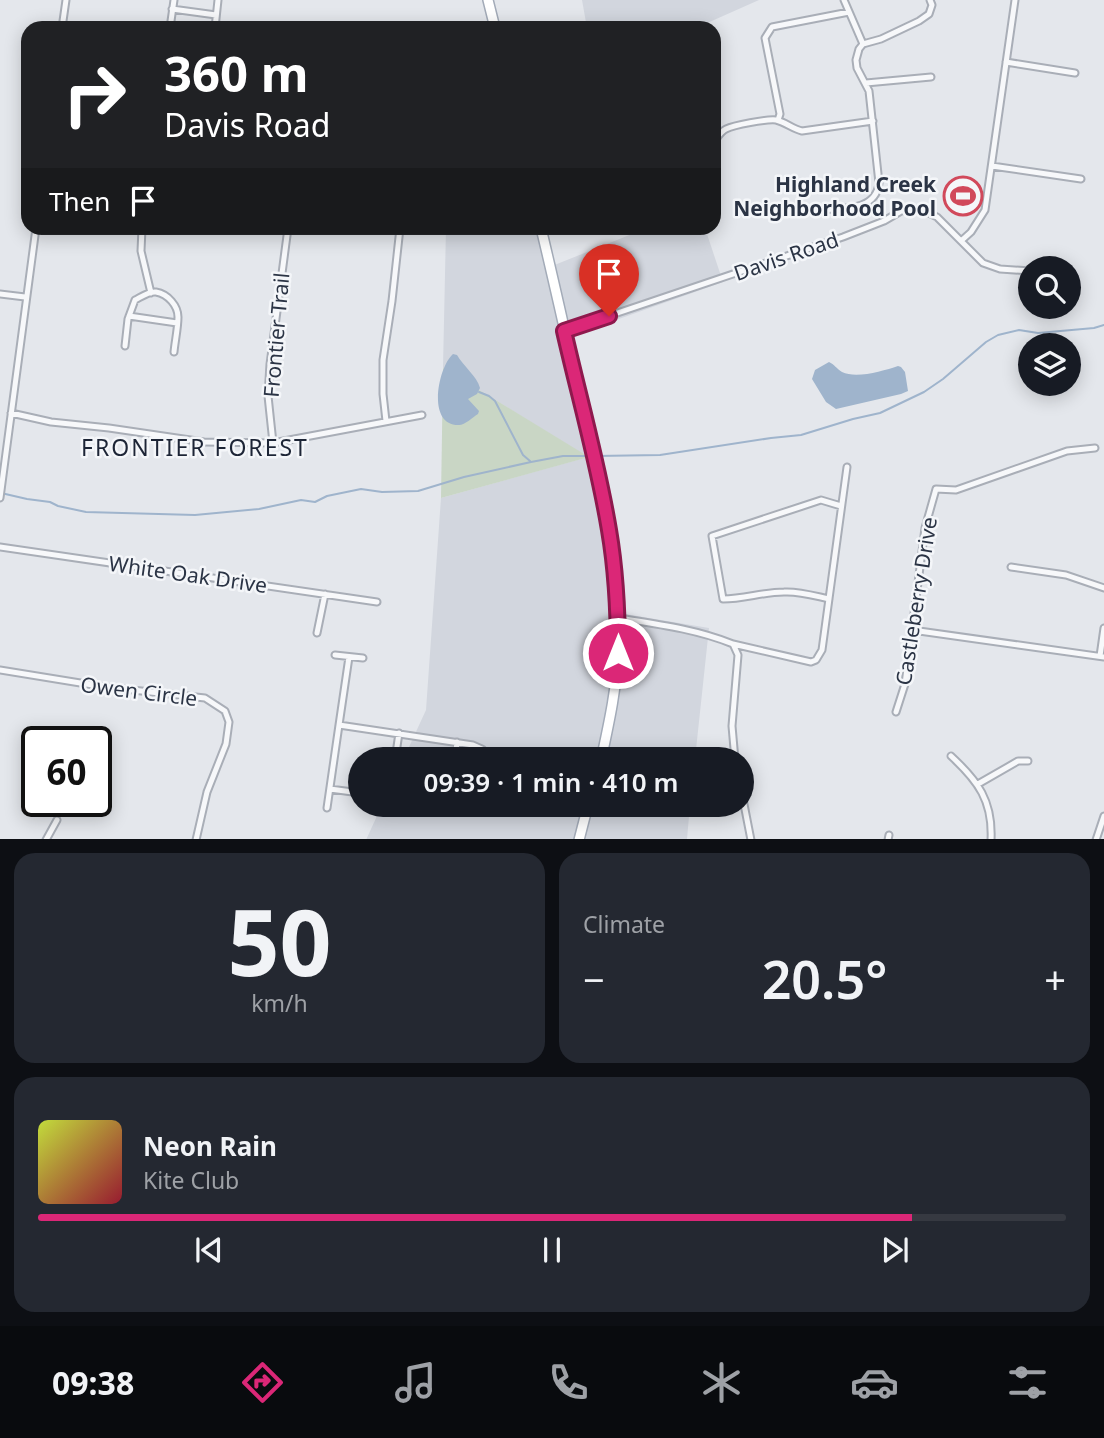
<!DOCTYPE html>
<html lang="en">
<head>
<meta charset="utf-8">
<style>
	body { margin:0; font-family:"Noto Sans",sans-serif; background:#242831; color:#f1f3f6; height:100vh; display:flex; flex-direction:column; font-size:26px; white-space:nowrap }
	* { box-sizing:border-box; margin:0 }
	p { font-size:23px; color:#9ea1a6 }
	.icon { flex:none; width:38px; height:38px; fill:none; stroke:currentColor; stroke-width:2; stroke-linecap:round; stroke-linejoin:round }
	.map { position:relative; height:839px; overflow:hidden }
	.side { display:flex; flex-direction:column; gap:14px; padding:14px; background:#0d0f14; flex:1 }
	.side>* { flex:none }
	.guide { position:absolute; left:21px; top:21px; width:700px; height:214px; border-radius:21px; box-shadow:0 4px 18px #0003; background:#202124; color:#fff; overflow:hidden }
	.tools { position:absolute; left:1018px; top:256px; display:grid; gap:14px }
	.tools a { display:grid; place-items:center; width:63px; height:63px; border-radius:50%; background:#171b24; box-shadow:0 4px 18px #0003; font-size:35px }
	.speed { position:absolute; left:21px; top:726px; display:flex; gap:14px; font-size:35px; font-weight:700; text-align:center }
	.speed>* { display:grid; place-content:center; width:91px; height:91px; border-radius:50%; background:#171b24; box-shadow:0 4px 18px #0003; line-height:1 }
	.speed .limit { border:4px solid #111; border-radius:10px; background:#fff; color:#111 }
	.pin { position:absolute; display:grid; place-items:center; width:60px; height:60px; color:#fff; margin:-72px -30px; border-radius:50% 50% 50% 0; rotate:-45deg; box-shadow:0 0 7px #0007 }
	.pin .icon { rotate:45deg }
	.me { position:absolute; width:77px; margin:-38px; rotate:0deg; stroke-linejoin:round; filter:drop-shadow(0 0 5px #0008) }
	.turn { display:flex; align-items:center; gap:24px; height:147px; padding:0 28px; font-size:32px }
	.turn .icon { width:91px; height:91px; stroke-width:2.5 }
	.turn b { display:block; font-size:49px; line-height:60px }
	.then { display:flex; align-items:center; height:66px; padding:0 28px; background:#0003; gap:14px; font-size:26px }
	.big { font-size:52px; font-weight:600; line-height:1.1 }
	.side .tile { flex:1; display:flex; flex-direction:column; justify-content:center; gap:10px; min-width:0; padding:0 24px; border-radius:21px; background:#242831 }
	.side .dial { align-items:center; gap:0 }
	.dial b { font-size:91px; line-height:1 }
	.song { display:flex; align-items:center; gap:21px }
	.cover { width:84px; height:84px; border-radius:10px; background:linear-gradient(135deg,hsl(70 70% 55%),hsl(350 70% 35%)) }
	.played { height:7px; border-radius:4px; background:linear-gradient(90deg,#db2777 85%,#363941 85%) }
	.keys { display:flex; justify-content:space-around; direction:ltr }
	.heat { display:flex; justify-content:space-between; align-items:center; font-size:38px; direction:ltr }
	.side .tiles { flex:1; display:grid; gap:14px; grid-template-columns:1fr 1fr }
	.tile:last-child { grid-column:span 2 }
	.trip { position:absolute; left:348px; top:747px; width:406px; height:70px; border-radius:35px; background:#171b24; box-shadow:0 4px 18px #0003; font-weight:600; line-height:70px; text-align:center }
	.tabs { display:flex; height:112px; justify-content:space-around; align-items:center; background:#090b0e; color:#9ea1a6 }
	.tabs .icon { width:49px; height:49px }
	.tabs .on { color:#db2777 }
	.tabs b { font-size:32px; color:#f1f3f6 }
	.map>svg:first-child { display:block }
	.built { fill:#d2d6de }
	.green { fill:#c9d6c5 }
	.water { fill:#9fb4cc }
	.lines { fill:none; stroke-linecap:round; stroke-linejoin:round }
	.stream { stroke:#9fb4cc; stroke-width:2 }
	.minor-casing { stroke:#a9aeb7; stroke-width:9 }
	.primary-casing { stroke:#a3abb8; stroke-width:12 }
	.minor { stroke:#f7f8fa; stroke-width:5 }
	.primary { stroke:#fff; stroke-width:9 }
	.route-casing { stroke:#8e194d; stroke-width:18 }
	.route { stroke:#db2777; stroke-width:12 }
	.labels { text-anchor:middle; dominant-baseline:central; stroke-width:5; stroke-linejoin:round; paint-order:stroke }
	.poi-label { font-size:21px; font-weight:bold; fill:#2b3445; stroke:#f4f6f9; text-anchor:end }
	.street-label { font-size:21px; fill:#2b3445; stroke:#f4f6f9 }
	.neighbourhood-label { font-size:23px; letter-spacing:2px; fill:#1d2536; stroke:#f4f6f9 }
</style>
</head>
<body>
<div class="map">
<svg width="1104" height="840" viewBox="0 0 1104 840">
	<rect width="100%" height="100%" fill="#e4e7ec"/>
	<path class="built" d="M582,0h177l-63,28h-109z
		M446,228h97l9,38 95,-38h58l18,54 -155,55 46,205 5,71 90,15 -14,131 -292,1 23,-50 15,-212 147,-41 -145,-89z
		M382,805h308l-3,34 -321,1z"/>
	<path class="green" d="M443,368l146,89 -148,41z"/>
	<path class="water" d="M960,181l10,2 2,3 -2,4 -3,1 -1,13 -8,-1 3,-18z
		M453,354l4,1c6,11 20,21 23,33l-3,6 -9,5 11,12 -1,3c-5,3 -13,11 -19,11 -33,1 -21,-58 -6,-71z
		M829,362c5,2 8,7 13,10 14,7 41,-1 56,-6l3,1 4,5 3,19 -7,3 -65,15 -10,-7 -14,-23 3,-9z"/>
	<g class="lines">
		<path class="stream" d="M479,392l10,4 6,5 28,54 7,6
			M596,456l64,-1 111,-17 30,-3 52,-16 27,-6 44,-21 19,-13 43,-37 12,-7 21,-5 19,3 56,-5 10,-3
			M1,493l26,6 23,3 8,4 28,6 109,3 64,-6 42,-9 14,2 12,-6 34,-7 21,3 36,-1 46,-14 67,-15 32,-6h27"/>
		<defs>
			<path id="minor" d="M844,0l19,44
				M172,9l44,6
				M62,28l4,-28
				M170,28l4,-28
				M215,28l3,-28
				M1006,62l69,11
				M866,83l65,-6
				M778,120l2,-6 -15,-76 7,-11 77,-15
				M714,142c4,-5 6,-10 12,-13 8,-4 40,-10 50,-9 9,2 17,9 26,11l71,-10
				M992,166l89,13
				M819,210c22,-2 57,2 60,-27l-10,-92 -12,-23 -1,-8 3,-11 4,-5 18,-5 38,-18 10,-7 3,-9 -2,-5
				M142,228l-1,23 10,42
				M961,241l10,-9 14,-22 30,-210
				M0,294l25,3
				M129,316l48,7
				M564,331l279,-94 41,-16 17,-10 19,-2 17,8 46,46 17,6 31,2
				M125,346l3,-27 7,-19c6,-3 14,-9 21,-8 12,2 22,14 22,25 0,11 -3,24 -4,35
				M11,413l40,9 58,6 95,14 69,1 149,-28
				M386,421l-3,-27v-34l9,-59 8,-73
				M273,443l-5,-47 2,-32 18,-136
				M0,498l36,-270
				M0,547l377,55
				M1011,567l55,8 38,13
				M829,599c-14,-3 -30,-8 -45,-7 -21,0 -40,7 -61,7l-11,-63 109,-36 20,6
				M618,618c38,6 78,11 115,26l5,11 -6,71 3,34
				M912,630l192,27
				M317,633l8,-39
				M733,644l78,18 5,-2 6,-10 25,-183
				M335,655l28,3
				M1100,656l4,-28
				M0,670l105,17 100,11 20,13 4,11 -3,22 -19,48 -11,48
				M896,712l9,-28 20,-156 11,-39 20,1 111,-39 28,-3
				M339,725l10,-68
				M951,756c27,25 42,45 40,84
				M395,760l4,-27
				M455,760l2,-18
				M978,784l40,-23h10
				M330,789l30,4
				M742,794l9,46
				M454,805l21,3
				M327,808l12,-83 134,20 9,4 11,11
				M46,840l11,-20
				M888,840l1,-5
				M1096,840l8,-24"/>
			<path id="primary" d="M488,0l7,28
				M541,228c14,58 27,117 40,175 19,82 39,162 37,247 -1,37 -9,73 -17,110
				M579,840l9,-35"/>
		</defs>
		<use href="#minor" class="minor-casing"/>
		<use href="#primary" class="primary-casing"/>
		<use href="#minor" class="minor"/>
		<use href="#primary" class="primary"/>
	</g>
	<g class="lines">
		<defs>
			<path id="route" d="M609,316l-45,15c15,66 34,132 45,199 7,41 9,81 9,123"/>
		</defs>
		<use href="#route" class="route-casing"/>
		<use href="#route" class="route"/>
	</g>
	<defs>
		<symbol id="stadium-ring" viewBox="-11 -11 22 22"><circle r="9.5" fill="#f4f6f9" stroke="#d1495b" stroke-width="1.5"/><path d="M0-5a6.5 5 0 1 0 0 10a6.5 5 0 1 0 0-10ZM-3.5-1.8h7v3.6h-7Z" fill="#d1495b"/></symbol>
	</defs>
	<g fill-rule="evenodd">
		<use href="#stadium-ring" x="941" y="174" width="44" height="44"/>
	</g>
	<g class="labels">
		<g class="poi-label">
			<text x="936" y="184">Highland Creek<tspan x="936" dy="24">Neighborhood Pool</tspan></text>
		</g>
		<g class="street-label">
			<text transform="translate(786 256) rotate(-19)">Davis Road</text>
			<text transform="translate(276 335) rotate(-85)">Frontier Trail</text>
			<text transform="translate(188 574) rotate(8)">White Oak Drive</text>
			<text transform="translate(916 601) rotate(-81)">Castleberry Drive</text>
			<text transform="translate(139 691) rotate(7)">Owen Circle</text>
		</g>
		<g class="neighbourhood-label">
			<text x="195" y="447">FRONTIER FOREST</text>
		</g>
	</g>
</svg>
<div class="tools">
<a><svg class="icon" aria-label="search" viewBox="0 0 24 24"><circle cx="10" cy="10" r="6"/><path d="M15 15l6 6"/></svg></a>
<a><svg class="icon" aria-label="layers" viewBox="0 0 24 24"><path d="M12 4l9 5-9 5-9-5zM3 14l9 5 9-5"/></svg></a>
</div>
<div class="speed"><div class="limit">60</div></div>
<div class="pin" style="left:609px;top:316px;background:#d93025"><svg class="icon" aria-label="arrive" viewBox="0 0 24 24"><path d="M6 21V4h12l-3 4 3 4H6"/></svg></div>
<svg class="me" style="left:618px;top:653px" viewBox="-20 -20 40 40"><circle r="17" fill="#db2777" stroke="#fff" stroke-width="3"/><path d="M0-11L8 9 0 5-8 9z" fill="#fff"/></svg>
<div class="trip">09:39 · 1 min · 410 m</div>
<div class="guide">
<div class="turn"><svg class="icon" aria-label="right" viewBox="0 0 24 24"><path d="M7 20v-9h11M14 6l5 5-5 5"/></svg><div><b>360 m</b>Davis Road</div></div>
<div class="then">Then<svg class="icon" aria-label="arrive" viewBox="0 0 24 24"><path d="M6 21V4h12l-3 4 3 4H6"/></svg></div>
</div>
</div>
<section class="side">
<div class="tiles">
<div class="tile dial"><b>50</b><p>km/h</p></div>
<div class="tile"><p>Climate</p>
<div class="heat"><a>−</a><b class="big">20.5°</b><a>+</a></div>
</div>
<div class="tile">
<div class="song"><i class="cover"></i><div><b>Neon Rain</b><p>Kite Club</p></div></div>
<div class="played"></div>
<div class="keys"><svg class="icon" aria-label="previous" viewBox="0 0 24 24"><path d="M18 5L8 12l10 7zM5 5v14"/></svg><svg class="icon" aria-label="pause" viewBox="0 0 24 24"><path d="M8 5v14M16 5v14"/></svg><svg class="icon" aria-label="next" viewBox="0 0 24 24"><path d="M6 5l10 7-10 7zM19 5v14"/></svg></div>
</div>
</div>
</section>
<nav class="tabs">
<b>09:38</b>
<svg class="icon on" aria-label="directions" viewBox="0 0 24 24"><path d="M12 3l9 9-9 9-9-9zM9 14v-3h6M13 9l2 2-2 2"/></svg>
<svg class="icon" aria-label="music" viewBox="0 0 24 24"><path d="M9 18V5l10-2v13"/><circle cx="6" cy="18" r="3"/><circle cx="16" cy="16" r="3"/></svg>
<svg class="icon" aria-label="phone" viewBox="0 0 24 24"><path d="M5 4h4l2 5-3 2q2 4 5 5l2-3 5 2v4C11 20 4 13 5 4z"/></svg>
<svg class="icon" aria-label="climate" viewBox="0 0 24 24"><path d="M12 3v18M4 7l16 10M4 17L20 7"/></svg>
<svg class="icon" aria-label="car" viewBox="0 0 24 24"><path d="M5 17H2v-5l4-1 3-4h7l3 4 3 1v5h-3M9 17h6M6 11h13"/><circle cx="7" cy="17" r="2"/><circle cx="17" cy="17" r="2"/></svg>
<svg class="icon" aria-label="filters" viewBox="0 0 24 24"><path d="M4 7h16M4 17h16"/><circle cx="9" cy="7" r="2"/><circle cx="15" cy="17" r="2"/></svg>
</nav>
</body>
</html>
